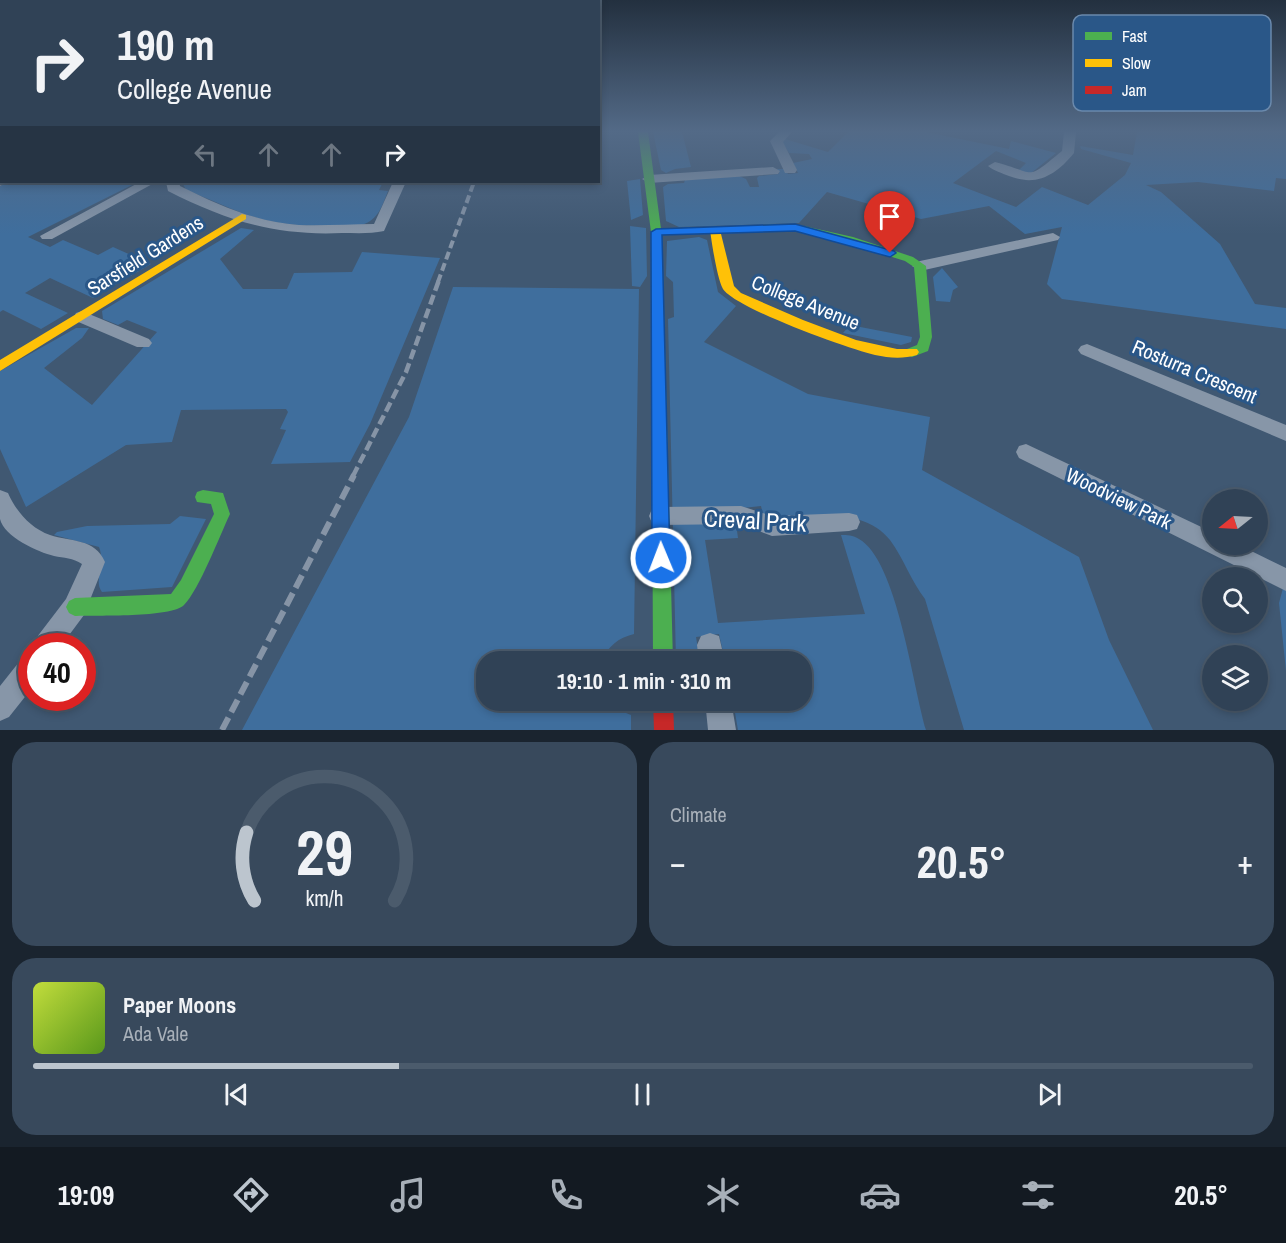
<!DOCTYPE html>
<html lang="en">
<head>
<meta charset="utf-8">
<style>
	body { margin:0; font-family:"Archivo Narrow",sans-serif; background:#38495c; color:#f1f3f6; height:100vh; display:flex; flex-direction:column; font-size:22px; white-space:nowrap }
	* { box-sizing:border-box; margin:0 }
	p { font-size:20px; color:#a8b0b9 }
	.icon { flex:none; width:33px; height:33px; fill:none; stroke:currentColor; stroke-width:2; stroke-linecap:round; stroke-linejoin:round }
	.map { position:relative; height:730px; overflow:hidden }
	.drawer { display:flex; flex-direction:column; gap:12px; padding:12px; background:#1a242f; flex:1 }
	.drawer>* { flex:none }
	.top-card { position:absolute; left:0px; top:0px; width:600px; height:183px; box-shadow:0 3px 9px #0003,0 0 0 2px #4b5b6c; background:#304256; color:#f1f3f6; overflow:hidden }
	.needle { width:39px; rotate:252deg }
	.fabs { position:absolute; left:1202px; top:489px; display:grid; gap:12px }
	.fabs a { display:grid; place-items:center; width:66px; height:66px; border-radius:50%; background:#304256; box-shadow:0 3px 9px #0003,0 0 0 2px #4b5b6c; font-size:30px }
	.speed { position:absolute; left:18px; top:633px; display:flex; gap:12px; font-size:30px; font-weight:700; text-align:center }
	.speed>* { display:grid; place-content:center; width:78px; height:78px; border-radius:50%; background:#304256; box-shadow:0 3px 9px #0003,0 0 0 2px #4b5b6c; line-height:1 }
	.speed .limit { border:9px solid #d22; background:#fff; color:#111 }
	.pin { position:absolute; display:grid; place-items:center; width:51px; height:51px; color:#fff; margin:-62px -26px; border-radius:50% 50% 50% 0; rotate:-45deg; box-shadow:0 0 6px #0007 }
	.pin .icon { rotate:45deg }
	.me { position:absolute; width:66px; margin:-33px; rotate:359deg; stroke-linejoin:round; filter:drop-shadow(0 0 4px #0008) }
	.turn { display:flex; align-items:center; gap:21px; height:126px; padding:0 18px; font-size:27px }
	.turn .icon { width:78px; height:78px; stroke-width:2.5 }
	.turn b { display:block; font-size:42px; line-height:51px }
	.lanes { display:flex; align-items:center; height:57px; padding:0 18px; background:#0003; justify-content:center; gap:30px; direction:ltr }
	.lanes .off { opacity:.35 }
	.big { font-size:45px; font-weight:700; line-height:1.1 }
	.drawer .widget { flex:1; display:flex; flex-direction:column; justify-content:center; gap:9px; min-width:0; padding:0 21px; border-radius:24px; background:#38495c }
	.drawer .dial { align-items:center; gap:0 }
	.dial svg { height:156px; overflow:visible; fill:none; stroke:#4b5b6c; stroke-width:7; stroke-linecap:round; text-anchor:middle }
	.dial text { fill:#f1f3f6; stroke:none }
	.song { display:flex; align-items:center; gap:18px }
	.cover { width:72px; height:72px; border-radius:9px; background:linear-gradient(135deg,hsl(70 70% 55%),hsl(90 70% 35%)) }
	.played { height:6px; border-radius:3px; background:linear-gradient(90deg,#bcc5ce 30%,#4b5b6c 30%) }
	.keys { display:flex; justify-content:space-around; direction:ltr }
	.heat { display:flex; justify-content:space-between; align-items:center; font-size:33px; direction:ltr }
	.drawer .tiles { flex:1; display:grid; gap:12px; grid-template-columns:1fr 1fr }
	.widget:last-child { grid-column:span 2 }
	.trip { position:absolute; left:476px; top:651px; width:336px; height:60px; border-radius:24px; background:#304256; box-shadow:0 3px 9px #0003,0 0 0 2px #4b5b6c; font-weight:700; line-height:60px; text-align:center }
	.tabs { display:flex; height:96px; justify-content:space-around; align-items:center; background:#131a22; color:#a8b0b9 }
	.tabs .icon { width:42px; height:42px }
	.tabs .on { color:#bcc5ce }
	.tabs b { font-size:27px; color:#f1f3f6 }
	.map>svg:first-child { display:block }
	.green { fill:#3f6e9d }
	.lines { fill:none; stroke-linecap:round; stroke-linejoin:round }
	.street { fill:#8796a8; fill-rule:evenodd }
	.fast { fill:#4caf50; fill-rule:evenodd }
	.slow { fill:#ffc107; fill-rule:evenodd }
	.jam { fill:#c62828; fill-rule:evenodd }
	.rail-far2 { stroke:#8694a6; stroke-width:4; stroke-dasharray:8 4; stroke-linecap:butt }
	.rail-far1 { stroke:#8694a6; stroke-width:4.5; stroke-dasharray:10 4.5; stroke-linecap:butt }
	.rail { stroke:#8694a6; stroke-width:6; stroke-dasharray:14 6; stroke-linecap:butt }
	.route { fill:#1a73e8; stroke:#114b97; stroke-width:1.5 }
	.labels { text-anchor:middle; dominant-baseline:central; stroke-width:6; stroke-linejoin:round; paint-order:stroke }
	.street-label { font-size:20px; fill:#fff; stroke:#2a5788 }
	.near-street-label { font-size:24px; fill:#fff; stroke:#2a5788 }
	.key { fill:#2a5788; stroke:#6a89ac; stroke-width:1.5 }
	.key-label { font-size:16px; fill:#fff }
</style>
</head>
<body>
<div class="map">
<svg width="1286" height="730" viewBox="0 0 1286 730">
	<rect width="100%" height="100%" fill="#405872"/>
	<path class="green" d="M653,132h29l9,35 -16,2 -9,4 -5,-3z
		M848,132h78l83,17 2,-8 45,12 -26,21 -11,-4 7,-7 -30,-12 -43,32 63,24 26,-20 46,18 37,-30 6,-12 -50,-14 -1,-3 53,9 4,-23h149v47l-10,-1 -2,13 -76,-9 -52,3 15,7 59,52 35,60 31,4v21l-224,-30 -15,-15 15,-57 -37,7 -36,-28 -68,13 -94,-27 -28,31 -120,4 -13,-6 -3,-34 5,-3 16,-1 1,-3 54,-4 7,3 4,8h9l-2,-9 2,-2 20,-2 -2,-5h8l3,5 10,-1 -5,-10 19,-4 -3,-5 -20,-1 -7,-11 3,-3 43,13z
		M640,179l3,36 -12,5 -4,-39z
		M11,182h127l-110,55 22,10 13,-7 35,15 15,-8 38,17 -58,34 -43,-20 -25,15 43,20 -27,16 -38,-19 -3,2v-126z
		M182,182h201l-4,8 9,1c-6,15 -9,28 -26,34 -31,0 -62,3 -93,-4 -28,-6 -56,-21 -83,-31z
		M630,226l16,2 1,48 -7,11 -8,-1z
		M241,228l13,2 -34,29 23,30h44l7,-16 58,-1 10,-20 78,6 -70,166 -20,38 -79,2 15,-34 -6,-1 8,-17 -2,-3 -105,1 -9,32 -46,3 -100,62 -26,-58v-78l76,-43h13l-7,10 -38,30 48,37 65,-73 -30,-12 -9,5 -15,-6 -1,-8z
		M699,237l8,3 11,52 18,14 -32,36 104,52 122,23 -8,53 157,87 30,83 44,90h-189l-39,-131c-14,-18 -21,-40 -35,-59 -29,-36 -86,-22 -126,-21l-3,-13 -27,3 4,29 -33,2 13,83 147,-9 -24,-79c6,0 12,0 18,4 38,21 54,148 67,191h-188l-5,-29 68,-1v-38l-76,-1 -6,-27 -23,3 4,24h-24l-8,-342 6,-2 -1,-35 -7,-6 1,-35z
		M942,268l16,19 -5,3 -3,12 -14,-1 -3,-24z
		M453,287l186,2 -5,345c-16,4 -26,12 -32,27l-116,1v38l123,1 12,10 10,4v15h-389l167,-313z
		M850,325l62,12 -1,5 -10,3 -58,-12z
		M180,516l26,3 -34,68 -70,5c-9,-11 4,-28 -3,-45l-45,-12 3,-3 30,-6 83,-2z
		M1286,577v94l-7,-68z"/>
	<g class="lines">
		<path class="street" d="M779,132h13l-9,10 14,28 -2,3h-10l-15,-32z
			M1064,132h12l-2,21c-18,22 -37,34 -65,23 -7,-3 -15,-5 -21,-10l7,-4c43,11 29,20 67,-11z
			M773,167l7,4 -2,3 -129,9 -7,-4 7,-4z
			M0,177l2,5h6l-8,4z
			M140,182h16l-104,57h-10l-2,-3z
			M166,182h13l1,4c38,19 76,36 119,39 25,1 50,-1 75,-1l19,-42h13l-22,49c-13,3 -28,2 -42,2 -66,3 -115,-12 -174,-42z
			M1053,233l7,4 -2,3 -138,31 -8,-5 8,-5z
			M82,311l67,28 3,4 -3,4h-12l-61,-26 -2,-4 2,-4z
			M1087,344l199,81v16l-205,-87 -3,-4 3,-4z
			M1026,444l186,88v12h25l49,24v23l-267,-133 -3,-6 3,-6z
			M0,490l8,3c8,18 22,35 42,42 21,7 45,3 55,27l-21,53 -23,31h-28l4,-9 29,-38 16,-35c-9,-6 -18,-6 -28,-8 -16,-4 -50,-19 -54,-37 0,-8 0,-20 0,-29z
			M741,506l31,10 77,-3 8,2 3,7 -3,7 -8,2 -77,5 -31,-12 -81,1 -8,-2 -3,-7 3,-7 8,-2z
			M710,633l9,3 6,26h-26l-2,-17 4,-9z
			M32,653v35l-23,29 -9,4v-35l23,-29z
			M705,700h26l5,30h-28z"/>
		<path class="fast" d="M638,132h10l13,97 127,-5 16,2 49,11 60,20 13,9 6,71 -4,14 -16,6 -5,-2 -2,-3 2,-3 10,-4 3,-8 -6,-70 -9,-6 -74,-23 -43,-8 -126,5 11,427h-20l-2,-430z
			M203,490l20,3 7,21c-10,21 -31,76 -46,91 -13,13 -88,10 -109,11l-6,-3 -3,-6 3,-6 6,-3 96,-4 10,-14 33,-66 -3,-10 -14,-2 -2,-5 2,-5z"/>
		<path class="slow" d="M242,214l4,1v4l-246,152v-11z
			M715,227l5,3 14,56 7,7 62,27 53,20 41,9h20l2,3 -2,3c-14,4 -28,3 -42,0 -26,-6 -140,-47 -152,-66 -6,-11 -11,-45 -13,-59z"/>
		<path class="jam" d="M653,700h20l1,30h-20z"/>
		<path class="rail-far2" d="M438,282l36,-100"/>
		<path class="rail-far1" d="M353,476l53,-104 33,-92"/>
		<path class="rail" d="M222,730l132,-255"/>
	</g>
	<linearGradient id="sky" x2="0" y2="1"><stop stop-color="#23303f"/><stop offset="0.56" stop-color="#536a87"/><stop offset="1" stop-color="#536a87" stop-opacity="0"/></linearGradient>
	<rect width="1286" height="234" fill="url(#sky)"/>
	<path class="route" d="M795,224l99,27 2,2 -6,4 -95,-26 -133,4 8,323 -3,5 -6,3 -6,-3 -3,-5 -1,-326 5,-3z"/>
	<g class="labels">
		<g class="street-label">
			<text transform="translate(145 255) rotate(-32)">Sarsfield Gardens</text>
			<text transform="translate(806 302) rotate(22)">College Avenue</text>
			<text transform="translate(1195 371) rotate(23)">Rosturra Crescent</text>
			<text transform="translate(1119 498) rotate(26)">Woodview Park</text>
		</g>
		<g class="near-street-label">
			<text transform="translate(755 520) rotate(3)">Creval Park</text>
		</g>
	</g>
	<rect x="1073" y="15" width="198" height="96" rx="9" class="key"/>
	<rect x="1085" y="32" width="27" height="8" fill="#4caf50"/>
	<rect x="1085" y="59" width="27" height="8" fill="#ffc107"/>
	<rect x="1085" y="86" width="27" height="8" fill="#c62828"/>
	<g class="key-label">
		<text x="1122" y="42">Fast</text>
		<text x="1122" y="69">Slow</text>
		<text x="1122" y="96">Jam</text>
	</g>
</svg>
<div class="fabs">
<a><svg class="needle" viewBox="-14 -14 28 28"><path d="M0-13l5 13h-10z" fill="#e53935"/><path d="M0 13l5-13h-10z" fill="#a8b0b9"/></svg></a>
<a><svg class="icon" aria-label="search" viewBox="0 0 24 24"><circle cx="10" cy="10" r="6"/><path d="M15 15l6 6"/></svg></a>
<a><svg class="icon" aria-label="layers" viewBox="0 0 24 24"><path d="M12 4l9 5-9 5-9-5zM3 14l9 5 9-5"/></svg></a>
</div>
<div class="speed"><div class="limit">40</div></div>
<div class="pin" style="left:890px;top:253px;background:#d93025"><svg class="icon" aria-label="arrive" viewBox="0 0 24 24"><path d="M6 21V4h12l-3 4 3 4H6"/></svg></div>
<svg class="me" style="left:661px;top:558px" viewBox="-20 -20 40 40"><circle r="17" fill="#1a73e8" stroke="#fff" stroke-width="3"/><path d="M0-11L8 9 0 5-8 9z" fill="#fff"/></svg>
<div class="trip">19:10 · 1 min · 310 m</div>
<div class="top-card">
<div class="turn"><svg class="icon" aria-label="right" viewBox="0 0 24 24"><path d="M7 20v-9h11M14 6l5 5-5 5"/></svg><div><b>190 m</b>College Avenue</div></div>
<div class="lanes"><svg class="icon off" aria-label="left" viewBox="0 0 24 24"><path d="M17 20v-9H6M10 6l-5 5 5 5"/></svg><svg class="icon off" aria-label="ahead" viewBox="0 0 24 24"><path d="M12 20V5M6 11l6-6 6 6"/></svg><svg class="icon off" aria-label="ahead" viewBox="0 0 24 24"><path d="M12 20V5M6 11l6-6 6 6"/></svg><svg class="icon" aria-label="right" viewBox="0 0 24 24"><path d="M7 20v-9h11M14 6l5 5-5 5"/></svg></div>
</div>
</div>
<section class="drawer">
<div class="tiles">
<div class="widget dial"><svg viewBox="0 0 100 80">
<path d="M14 69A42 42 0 1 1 86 69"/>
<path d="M14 69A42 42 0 0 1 10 34" stroke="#bcc5ce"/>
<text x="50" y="56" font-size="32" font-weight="700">29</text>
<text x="50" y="72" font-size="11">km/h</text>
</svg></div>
<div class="widget"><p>Climate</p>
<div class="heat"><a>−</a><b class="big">20.5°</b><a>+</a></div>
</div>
<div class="widget">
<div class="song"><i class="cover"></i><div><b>Paper Moons</b><p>Ada Vale</p></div></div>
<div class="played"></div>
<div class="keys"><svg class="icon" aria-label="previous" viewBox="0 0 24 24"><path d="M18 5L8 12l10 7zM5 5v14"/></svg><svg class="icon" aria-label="pause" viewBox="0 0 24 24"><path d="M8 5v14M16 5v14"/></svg><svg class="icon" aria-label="next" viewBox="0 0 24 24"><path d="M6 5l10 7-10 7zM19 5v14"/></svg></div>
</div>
</div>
</section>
<nav class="tabs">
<b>19:09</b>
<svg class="icon on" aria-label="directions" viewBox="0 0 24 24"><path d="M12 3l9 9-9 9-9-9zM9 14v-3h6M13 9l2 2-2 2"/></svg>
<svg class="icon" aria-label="music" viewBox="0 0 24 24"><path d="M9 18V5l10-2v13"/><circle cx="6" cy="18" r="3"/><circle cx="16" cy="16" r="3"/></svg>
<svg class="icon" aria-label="phone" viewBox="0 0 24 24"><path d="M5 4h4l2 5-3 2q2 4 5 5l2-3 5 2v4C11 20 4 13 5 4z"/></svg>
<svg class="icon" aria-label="climate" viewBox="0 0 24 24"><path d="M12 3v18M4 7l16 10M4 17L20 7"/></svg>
<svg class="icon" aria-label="car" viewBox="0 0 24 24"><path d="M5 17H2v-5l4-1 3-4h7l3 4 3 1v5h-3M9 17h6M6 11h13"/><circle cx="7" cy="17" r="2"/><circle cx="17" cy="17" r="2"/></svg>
<svg class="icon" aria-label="filters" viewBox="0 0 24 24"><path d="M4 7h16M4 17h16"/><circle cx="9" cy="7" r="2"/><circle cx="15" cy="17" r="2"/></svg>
<b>20.5°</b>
</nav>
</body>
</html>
